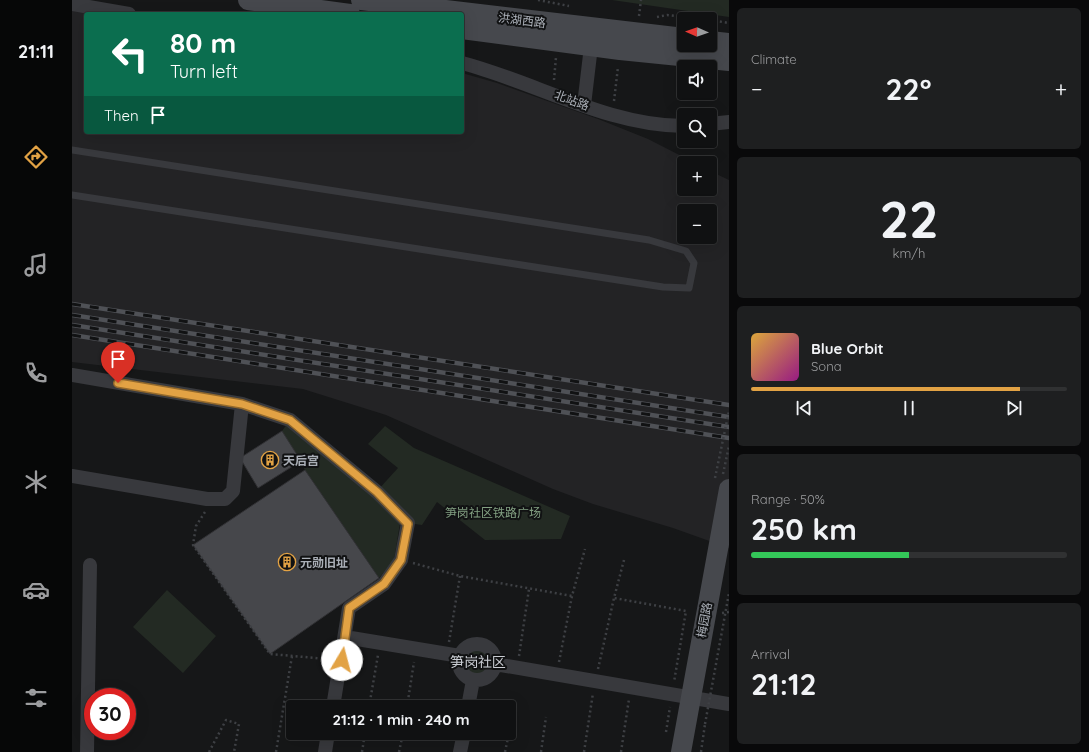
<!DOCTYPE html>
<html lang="en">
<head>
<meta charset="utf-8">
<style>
	body { margin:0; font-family:Quicksand,"Noto Sans SC",sans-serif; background:#1e1f20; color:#f1f3f6; height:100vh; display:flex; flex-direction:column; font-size:15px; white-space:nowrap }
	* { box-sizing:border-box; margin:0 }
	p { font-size:13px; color:#9c9d9f }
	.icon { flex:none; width:22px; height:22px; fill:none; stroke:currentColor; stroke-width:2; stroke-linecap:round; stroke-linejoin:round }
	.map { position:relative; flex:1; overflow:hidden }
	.sheet { display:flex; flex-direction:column; gap:8px; padding:8px; background:#09090a; width:360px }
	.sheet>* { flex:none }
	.banner { position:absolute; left:12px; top:12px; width:380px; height:122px; border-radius:4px; box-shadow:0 4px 16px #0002,0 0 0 1px #303132; background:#0b6e4f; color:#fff; overflow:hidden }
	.needle { width:26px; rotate:272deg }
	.fabs { position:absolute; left:605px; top:12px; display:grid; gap:8px }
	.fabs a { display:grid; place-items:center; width:40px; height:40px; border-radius:4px; background:#101112; box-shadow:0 4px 16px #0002,0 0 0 1px #303132; font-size:20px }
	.speed { position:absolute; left:12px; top:688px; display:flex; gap:8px; font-size:20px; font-weight:700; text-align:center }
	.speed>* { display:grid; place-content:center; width:52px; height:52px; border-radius:50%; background:#101112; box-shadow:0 4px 16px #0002,0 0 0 1px #303132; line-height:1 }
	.speed .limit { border:6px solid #d22; background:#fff; color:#111 }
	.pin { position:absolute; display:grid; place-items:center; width:34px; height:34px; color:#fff; margin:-41px -17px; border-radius:50% 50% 50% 0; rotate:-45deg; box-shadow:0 0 4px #0007 }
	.pin .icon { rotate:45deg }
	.me { position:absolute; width:44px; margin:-22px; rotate:8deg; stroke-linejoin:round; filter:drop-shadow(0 0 3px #0008) }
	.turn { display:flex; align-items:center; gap:14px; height:84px; padding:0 20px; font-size:18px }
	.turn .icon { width:52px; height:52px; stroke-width:2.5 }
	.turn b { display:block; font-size:28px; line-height:34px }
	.then { display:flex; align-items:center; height:38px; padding:0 20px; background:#0003; gap:8px; font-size:15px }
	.big { font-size:30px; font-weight:700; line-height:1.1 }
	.sheet .card { flex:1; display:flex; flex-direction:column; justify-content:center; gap:6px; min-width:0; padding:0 14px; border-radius:6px; background:#1e1f20 }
	.sheet .dial { align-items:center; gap:0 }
	.dial b { font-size:52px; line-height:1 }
	.song { display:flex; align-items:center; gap:12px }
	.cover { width:48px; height:48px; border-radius:6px; background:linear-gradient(135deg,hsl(40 70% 55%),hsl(310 70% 35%)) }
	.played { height:4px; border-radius:2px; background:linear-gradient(90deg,#e2a244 85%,#303132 85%) }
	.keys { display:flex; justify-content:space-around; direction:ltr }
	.heat { display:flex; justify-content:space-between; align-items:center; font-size:22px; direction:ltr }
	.charge { height:6px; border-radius:3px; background:linear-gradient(90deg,#34c759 50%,#303132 0) }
	.trip { position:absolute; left:214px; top:700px; width:230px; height:40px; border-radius:4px; background:#101112; box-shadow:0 4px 16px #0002,0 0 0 1px #303132; font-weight:700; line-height:40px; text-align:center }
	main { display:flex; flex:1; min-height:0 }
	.tabs { display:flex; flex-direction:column; width:72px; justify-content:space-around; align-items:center; background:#060707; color:#9c9d9f }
	.tabs .icon { width:28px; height:28px }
	.tabs .active { color:#e2a244 }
	.tabs b { font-size:18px; color:#f1f3f6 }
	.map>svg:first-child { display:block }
	.built { fill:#232325; fill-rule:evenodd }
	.green { fill:#232a23 }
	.building { fill:#46474b; stroke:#313134 }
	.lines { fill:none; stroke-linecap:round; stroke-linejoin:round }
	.path { stroke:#3e4044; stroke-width:2.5; stroke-dasharray:2 3; stroke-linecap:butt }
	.lane { stroke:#38393d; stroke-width:7 }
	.street { stroke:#38393d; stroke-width:14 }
	.secondary { stroke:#46484d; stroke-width:20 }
	.rail-casing { stroke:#4f5156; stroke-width:4.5 }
	.rail { stroke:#111213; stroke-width:3; stroke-dasharray:9; stroke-linecap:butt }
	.path-bridge { stroke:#3e4044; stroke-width:2.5; stroke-dasharray:2 3; stroke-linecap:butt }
	.secondary-bridge { stroke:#46484d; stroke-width:20 }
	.route-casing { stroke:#93692c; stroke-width:10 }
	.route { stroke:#e2a244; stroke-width:7 }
	.labels { text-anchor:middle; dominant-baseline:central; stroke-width:4; stroke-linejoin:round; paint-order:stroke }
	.street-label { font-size:12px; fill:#aaafb7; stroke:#111213 }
	.poi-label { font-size:12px; font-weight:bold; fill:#aaafb7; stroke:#111213; text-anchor:start }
	.park-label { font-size:12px; fill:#83a082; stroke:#111213 }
	.quarter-label { font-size:14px; fill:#cacdd3; stroke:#111213 }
</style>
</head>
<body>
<main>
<nav class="tabs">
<b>21:11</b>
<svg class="icon active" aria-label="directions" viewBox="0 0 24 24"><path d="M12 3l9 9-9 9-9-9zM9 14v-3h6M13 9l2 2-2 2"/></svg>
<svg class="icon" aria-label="music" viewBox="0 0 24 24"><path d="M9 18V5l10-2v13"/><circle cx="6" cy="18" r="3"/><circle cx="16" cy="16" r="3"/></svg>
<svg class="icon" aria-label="phone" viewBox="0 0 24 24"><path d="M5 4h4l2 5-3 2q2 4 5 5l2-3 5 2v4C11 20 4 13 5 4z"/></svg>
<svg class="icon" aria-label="climate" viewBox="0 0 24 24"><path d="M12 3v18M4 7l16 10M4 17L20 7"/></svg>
<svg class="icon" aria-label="car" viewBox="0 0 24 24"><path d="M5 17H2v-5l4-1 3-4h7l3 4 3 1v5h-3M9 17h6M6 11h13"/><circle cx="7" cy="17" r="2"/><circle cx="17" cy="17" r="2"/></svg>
<svg class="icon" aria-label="filters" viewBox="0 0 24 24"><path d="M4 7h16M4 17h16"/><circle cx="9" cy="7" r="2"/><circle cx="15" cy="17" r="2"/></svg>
</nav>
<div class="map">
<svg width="657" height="752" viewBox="0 0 657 752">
	<rect width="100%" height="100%" fill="#161718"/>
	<path class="built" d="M0,6l52,8h-38v118h376v-59l35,10 101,36 50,20 47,24h-11v26h26v-18l19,9v368l-56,-20 -80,-24 -40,-15 -167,-74 -83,-26 -231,-27zM612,211h26v26h-26z"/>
	<path class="green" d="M540,0h117v17z
		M218,420l87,71 21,-23 -30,-24 17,-18 29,22 156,68 -9,23 -76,1 -48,-38 -15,23 -14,-2 -7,-6 -7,43 -15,18 -74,-108 -23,-39z
		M95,590l49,46 -33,37 -50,-46z
		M387 662a18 18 0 1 1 36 0a18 18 0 1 1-36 0Z"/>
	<path class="building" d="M210,431l19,30 -43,27 -18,-30z
		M233,470l74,108 -109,76 -77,-109z"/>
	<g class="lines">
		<path class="path" d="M466,0l31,6
			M567,16l2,-16
			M585,17l10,-2 36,4
			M638,20l19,3
			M482,80l2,-23
			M542,101l4,-34
			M133,512l-9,14 -3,19 77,109 57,5
			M552,560l-10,38 72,13 -12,71
			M341,563l47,13 112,20
			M650,613l7,-1
			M377,642l11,-66
			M447,656l10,-67
			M487,662l13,-66 13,-47
			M526,669l16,-71
			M297,707l9,-52
			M335,707l7,-45
			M437,730l3,-21
			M594,732l4,-25
			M137,752l17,-32 13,4 -5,28
			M204,752l16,-96
			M290,752l3,-19
			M327,752l4,-19
			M433,752l4,-19
			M469,752l5,-35
			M512,752l9,-59
			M549,752l8,-53
			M629,752l4,-28"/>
		<path class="lane" d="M0,150l577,90 37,11 8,12 -5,25 -26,-1 -591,-92"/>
		<path class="street" d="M0,4l57,10
			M390,63c73,19 146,63 222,63
			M512,105l8,-67
			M638,124l19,-2
			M0,375l170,29 -9,87 -8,8h-18l-135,-23
			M170,404l48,16 87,72 31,31 -7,37 -17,24 -35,24 -16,99
			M273,637l115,19
			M387 662a18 18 0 1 1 36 0a18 18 0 1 1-36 0Z
			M423,664l234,40
			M396,707l5,-27
			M15,752l3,-187
			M253,752l3,-19
			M388,752l4,-19"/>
		<path class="secondary" d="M176,0l102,14
			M289,0l323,38
			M390,29l158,21 109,11
			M638,41l19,2"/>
		<defs>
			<path id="rail" d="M0,304l657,101
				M0,315l657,102
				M0,325l657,102
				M0,335l657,103"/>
		</defs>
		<use href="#rail" class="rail-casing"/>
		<use href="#rail" class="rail"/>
		<path class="path-bridge" d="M651,474l6,-28
			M643,478l14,-67
			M633,724l24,-131"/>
		<path class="secondary-bridge" d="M609,752l48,-263"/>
	</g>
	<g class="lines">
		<defs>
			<path id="route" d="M46,383l124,21 48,16 87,72 31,32 -7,36 -17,24 -35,24 -7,52"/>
		</defs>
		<use href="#route" class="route-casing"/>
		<use href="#route" class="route"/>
	</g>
	<defs>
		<symbol id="building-ring" viewBox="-11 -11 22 22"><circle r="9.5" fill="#111213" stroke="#e2a244" stroke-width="1.5"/><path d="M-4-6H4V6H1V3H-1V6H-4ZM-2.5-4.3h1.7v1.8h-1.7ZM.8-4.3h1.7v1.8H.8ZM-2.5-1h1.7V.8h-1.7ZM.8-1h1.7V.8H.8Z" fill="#e2a244"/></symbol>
	</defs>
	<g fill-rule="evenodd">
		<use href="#building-ring" x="188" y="450" width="20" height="20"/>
		<use href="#building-ring" x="205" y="552" width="20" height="20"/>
	</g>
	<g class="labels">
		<g class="street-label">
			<text transform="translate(450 20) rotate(7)">洪湖西路</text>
			<text transform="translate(500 100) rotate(20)">北站路</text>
			<text transform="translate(632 620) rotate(-79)">梅园路</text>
		</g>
		<g class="poi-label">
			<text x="211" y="460">天后宫</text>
			<text x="228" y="562">元勋旧址</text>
		</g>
		<g class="park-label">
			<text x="421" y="512">笋岗社区铁路广场</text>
		</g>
		<g class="quarter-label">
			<text x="406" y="662">笋岗社区</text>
		</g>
	</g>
</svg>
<div class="fabs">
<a><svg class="needle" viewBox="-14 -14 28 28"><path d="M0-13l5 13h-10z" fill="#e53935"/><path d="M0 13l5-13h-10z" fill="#9c9d9f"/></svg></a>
<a><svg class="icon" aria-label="sound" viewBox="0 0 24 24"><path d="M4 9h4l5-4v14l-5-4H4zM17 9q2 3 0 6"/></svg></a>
<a><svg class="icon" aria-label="search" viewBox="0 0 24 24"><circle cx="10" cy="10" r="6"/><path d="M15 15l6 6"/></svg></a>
<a>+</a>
<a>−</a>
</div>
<div class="speed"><div class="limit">30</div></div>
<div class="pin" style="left:46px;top:383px;background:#d93025"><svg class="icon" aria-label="arrive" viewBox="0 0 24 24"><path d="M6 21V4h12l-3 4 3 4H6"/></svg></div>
<svg class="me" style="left:270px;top:660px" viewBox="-20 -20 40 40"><circle r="19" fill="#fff"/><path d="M0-13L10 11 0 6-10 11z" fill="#e2a244"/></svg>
<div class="trip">21:12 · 1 min · 240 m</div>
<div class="banner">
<div class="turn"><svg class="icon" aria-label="left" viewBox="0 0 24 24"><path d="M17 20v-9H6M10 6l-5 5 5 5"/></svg><div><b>80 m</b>Turn left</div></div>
<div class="then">Then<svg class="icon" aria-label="arrive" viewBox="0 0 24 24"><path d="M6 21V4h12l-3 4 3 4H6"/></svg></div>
</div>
</div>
<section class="sheet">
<div class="card"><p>Climate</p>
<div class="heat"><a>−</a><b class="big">22°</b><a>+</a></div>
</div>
<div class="card dial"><b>22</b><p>km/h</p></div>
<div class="card">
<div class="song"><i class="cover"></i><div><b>Blue Orbit</b><p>Sona</p></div></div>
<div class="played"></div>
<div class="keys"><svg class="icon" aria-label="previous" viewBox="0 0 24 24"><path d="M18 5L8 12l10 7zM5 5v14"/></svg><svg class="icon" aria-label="pause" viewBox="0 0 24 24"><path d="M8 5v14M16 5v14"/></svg><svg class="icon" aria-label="next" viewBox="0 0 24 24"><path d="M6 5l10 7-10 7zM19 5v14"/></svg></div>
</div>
<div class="card"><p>Range · 50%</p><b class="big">250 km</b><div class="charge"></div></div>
<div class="card"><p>Arrival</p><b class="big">21:12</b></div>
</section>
</main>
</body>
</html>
